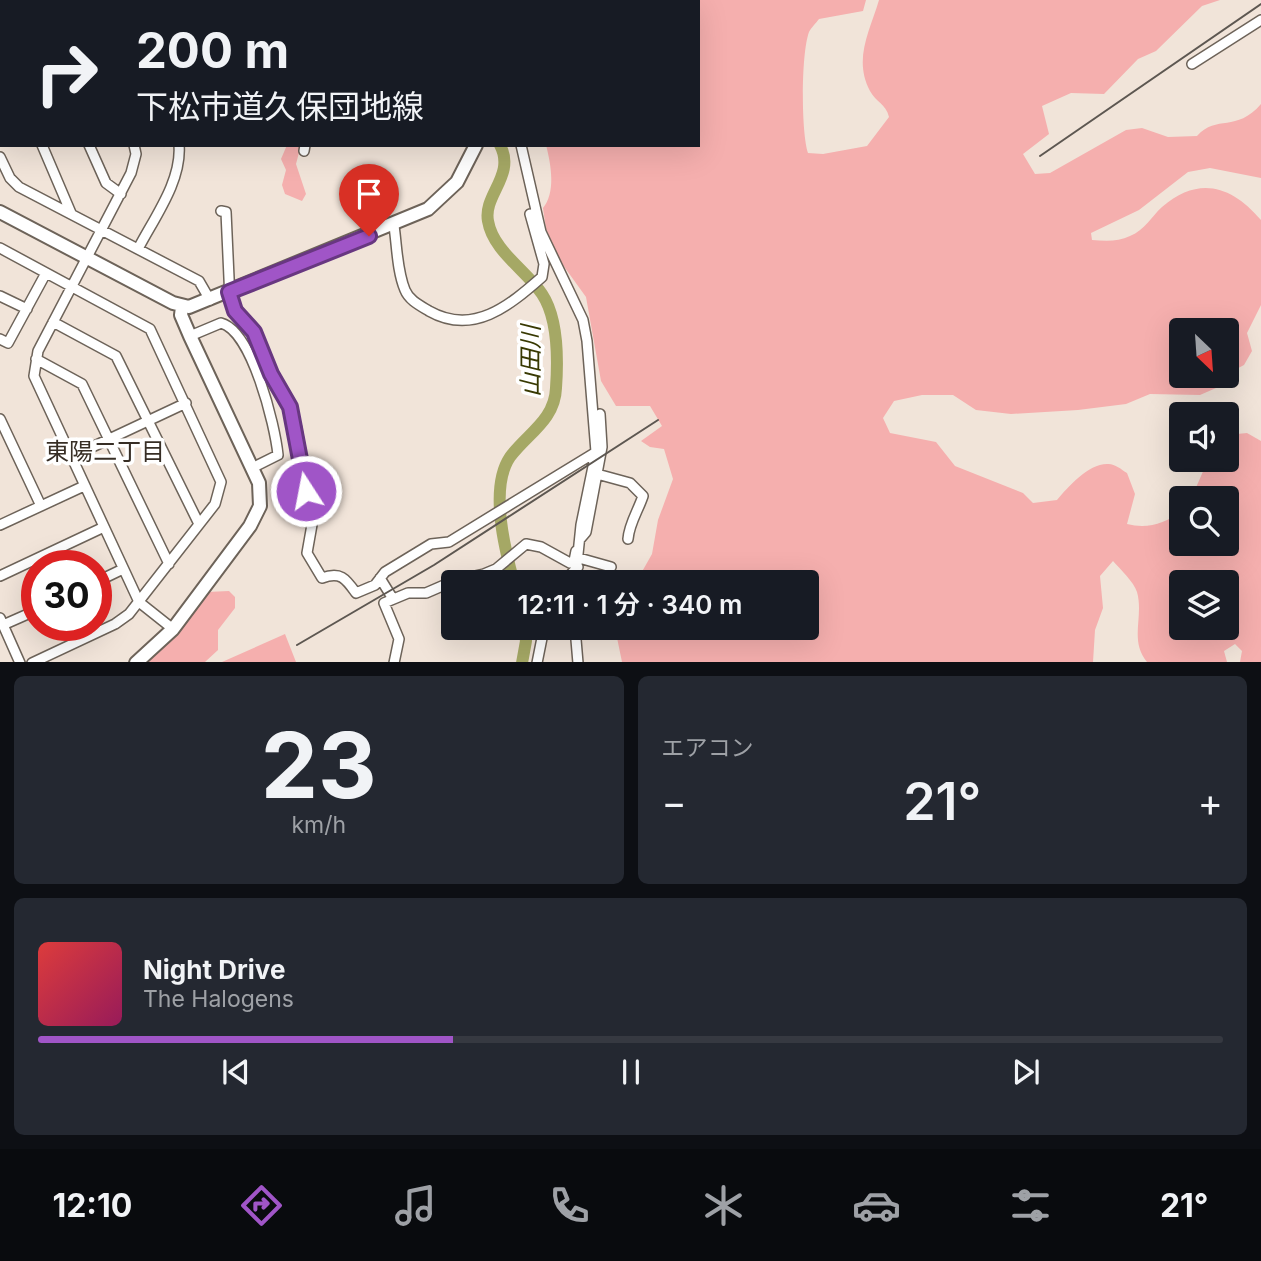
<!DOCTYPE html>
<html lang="ja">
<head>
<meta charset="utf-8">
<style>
	body { margin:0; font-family:Inter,"Noto Sans JP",sans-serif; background:#242831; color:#f1f3f6; height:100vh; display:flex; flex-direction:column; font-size:26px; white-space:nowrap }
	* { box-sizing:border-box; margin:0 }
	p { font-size:23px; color:#9ea1a6 }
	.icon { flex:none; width:38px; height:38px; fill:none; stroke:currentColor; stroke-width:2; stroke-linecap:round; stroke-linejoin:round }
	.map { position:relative; height:662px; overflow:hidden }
	.details { display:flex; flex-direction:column; gap:14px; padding:14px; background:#0d0f14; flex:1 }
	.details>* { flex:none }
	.guide { position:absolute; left:0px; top:0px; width:700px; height:147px; box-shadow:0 7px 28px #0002; background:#171b24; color:#f1f3f6; overflow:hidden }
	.needle { width:46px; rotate:155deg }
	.buttons { position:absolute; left:1169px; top:318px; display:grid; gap:14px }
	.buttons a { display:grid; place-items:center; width:70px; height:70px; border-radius:7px; background:#171b24; box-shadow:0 7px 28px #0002; font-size:35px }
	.speed { position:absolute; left:21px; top:550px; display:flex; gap:14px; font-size:35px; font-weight:700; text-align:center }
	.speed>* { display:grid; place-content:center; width:91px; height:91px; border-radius:50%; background:#171b24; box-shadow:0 7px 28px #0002; line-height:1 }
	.speed .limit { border:10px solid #d22; background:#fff; color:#111 }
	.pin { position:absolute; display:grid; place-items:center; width:60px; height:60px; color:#fff; margin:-72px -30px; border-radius:50% 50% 50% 0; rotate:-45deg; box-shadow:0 0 7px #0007 }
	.pin .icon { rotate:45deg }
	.me { position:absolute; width:77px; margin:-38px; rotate:349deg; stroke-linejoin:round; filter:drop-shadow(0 0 5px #0008) }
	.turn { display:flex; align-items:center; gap:24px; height:147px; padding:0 21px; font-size:32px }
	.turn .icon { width:91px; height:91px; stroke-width:2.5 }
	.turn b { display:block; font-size:49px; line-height:60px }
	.big { font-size:52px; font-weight:600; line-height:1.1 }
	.details .widget { flex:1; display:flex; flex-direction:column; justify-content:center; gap:10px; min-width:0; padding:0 24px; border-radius:10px; background:#242831 }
	.details .dial { align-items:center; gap:0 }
	.dial b { font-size:91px; line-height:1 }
	.song { display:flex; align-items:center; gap:21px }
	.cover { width:84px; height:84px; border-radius:10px; background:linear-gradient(135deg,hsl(0 70% 55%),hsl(330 70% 35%)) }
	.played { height:7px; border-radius:4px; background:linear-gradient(90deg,#a055c7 35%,#363941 35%) }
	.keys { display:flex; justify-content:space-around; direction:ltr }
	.heat { display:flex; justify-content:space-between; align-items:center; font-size:38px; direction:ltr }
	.details .tiles { flex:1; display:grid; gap:14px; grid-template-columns:1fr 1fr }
	.widget:last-child { grid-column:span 2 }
	.trip { position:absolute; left:441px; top:570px; width:378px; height:70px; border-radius:7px; background:#171b24; box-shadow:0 7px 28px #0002; font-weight:600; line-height:70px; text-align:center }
	.tabs { display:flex; height:112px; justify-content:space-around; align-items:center; background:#090b0e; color:#9ea1a6 }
	.tabs .icon { width:49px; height:49px }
	.tabs .current { color:#a055c7 }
	.tabs b { font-size:32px; color:#f1f3f6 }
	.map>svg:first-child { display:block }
	.green { fill:#f5afae; fill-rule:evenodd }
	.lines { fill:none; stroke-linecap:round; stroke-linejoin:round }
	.river { stroke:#a5a865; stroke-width:12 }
	.street-casing { stroke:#6d6359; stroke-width:12 }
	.secondary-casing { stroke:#6d6359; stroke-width:16 }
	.highway-casing { stroke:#6d6359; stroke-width:19 }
	.street { stroke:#fff; stroke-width:9 }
	.secondary { stroke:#fff; stroke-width:12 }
	.highway { stroke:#fff; stroke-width:16 }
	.rail { stroke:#5d5751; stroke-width:2 }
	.route-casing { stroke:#683781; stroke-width:18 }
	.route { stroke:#a055c7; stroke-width:12 }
	.labels { text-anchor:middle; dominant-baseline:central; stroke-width:7; stroke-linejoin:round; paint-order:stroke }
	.water-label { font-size:24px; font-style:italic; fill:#383902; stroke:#fff }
	.neighbourhood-label { font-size:24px; fill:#372e25; stroke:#fff }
</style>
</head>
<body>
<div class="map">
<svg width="1261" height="663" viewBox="0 0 1261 663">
	<rect width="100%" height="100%" fill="#f1e4d9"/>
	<path class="green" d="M537,0h329l-3,11 -44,8c-3,4 -8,9 -10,13 -8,22 -8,100 -1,121l15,1 44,-8 22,-29c-3,-13 -13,-15 -19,-26 -17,-32 0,-60 9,-91h341l-18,6 -46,45 -18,8 -34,35 -33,-1 -29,13 7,28 -26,20 12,20 15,-1 76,-43 16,-2 26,9 29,-1c20,-22 39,-3 64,-32v74l-51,-10 -22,4 -49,38 -48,23 1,7c13,1 26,2 38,-4 15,-6 21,-19 32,-29 37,-32 70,-21 99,13v85l-14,28 5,18 -8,14 -17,9v-43h-46v45h43l-8,12 -16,7 -50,-1 -24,10 -48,6 -67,4 -35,-4 -23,-15h-31l-28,6 -11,17 7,15 46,9 19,24 68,27 10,10 24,-3c11,-13 31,-36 50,-36 7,-1 14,5 20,9l8,21 -8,30c20,5 38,0 54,-13v33h46v-45h-36l17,-39h19v-25l20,-2 14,8v221h-21l2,-11 -7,-7 -11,7 3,11h-80c-18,-22 -3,-45 -10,-70 -3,-10 -17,-23 -24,-31l-13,15 3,32 -8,22 -2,32h-471l-7,-34h192v-45h-181l13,-6 13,-23 6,-34 15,-41 -9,-30 -14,-2 -9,-6 21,-15 -12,-20h-34l-15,-25 -15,-84 -26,-36 -14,-32 -3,-21c13,-16 8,-44 3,-63h152v-143zM1181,583h46v45h-46z
		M287,145h14l-5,19 10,30 -4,7 -17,-7 -3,-9 4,-15 -5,-11z
		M229,591l6,6v11l-17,22v20l-13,12 -59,1 61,-71z
		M285,634l11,28h-74z"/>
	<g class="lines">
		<path class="river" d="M234,0v2
			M500,145c16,30 -17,50 -12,76 5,30 38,49 54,73 16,24 16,66 14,94 -1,32 -29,46 -46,69 -21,31 -5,93 4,126
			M522,663l4,-22 -2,-13"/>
		<defs>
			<path id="street" d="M165,0l3,2
				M401,0l1,2
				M112,2l3,-2
				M0,59h2
				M1192,64l69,-44
				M42,145l29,68
				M89,145l17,38 15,11
				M134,145l2,9 -5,19 -93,178 -4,25 105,226 34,27
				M521,145l20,87 42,88 4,21 9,111 -15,73 -6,58
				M304,151l1,-6
				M0,157l10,21 9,9 180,94 11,19
				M221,211l5,1 4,88 24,32 42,93 17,94 -6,34 15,25c19,-7 24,1 34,15l19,-8 10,-13 46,-28 18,-2 147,-90
				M394,226c3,20 3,45 11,64 4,10 14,15 24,21 44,25 80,-5 113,-34l2,-13 -14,-50
				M0,248l150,81 71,153 -6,22 -86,110 -14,10 -83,39
				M138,249c16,-31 44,-68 41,-104
				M0,296l27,13
				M53,322l63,34 83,168
				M190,336l31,-13c31,8 54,102 57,132l-26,13
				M0,339l8,4 38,-70
				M36,359l46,25 87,180
				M0,419l41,87
				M71,457l115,-54
				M597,474l33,9 13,13c-5,15 -14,28 -15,43
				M303,475l25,-4
				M0,525l84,-39
				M580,539l6,-7 16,-85 -2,-33
				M579,558l32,9
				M0,576l104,-49
				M380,578l13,21
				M96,582l27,-13
				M562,583l16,-16
				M0,618l20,45
				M3,625l34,-15
				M575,628l3,35
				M394,663l5,-24 -15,-36 24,-10h18l30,-13 28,-6 12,-5 30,-25 15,3 29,16 4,-2 2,-10
				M537,663l7,-35"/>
			<path id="secondary" d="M485,2v-2
				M0,212l173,91 16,4 239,-98 29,-27 19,-37
				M136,663l37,-34 77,-103 10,-20 -1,-23 -69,-147 -9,-21 1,-8"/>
			<path id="highway" d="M32,2l3,-2
				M52,2l4,-2
				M0,28l2,-1"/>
		</defs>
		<use href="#street" class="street-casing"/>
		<use href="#secondary" class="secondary-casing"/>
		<use href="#highway" class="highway-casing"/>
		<use href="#street" class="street"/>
		<use href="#secondary" class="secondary"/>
		<use href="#highway" class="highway"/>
		<path class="rail" d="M1040,156l221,-152
			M297,645l137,-80 224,-145"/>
	</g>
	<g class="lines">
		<defs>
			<path id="route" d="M306,491l-16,-84 -19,-33 -17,-42 -19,-21 -6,-19 140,-56"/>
		</defs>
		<use href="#route" class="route-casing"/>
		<use href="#route" class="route"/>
	</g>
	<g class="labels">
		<g class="water-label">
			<text transform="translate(530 361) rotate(-90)">山田川</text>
		</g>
		<g class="neighbourhood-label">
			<text x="105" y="451">東陽二丁目</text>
		</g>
	</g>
</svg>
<div class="buttons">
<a><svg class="needle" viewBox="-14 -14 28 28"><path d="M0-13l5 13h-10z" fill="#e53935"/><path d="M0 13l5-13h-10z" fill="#9ea1a6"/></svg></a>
<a><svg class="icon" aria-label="sound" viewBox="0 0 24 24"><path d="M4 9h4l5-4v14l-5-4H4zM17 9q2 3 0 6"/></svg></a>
<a><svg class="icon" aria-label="search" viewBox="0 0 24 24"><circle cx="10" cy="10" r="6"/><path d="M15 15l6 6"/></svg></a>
<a><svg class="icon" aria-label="layers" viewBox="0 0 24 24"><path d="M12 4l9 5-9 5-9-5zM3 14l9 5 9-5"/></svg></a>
</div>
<div class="speed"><div class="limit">30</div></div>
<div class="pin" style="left:369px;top:236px;background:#d93025"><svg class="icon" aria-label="arrive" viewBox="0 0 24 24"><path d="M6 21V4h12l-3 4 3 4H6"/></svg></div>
<svg class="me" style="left:306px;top:491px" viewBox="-20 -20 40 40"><circle r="17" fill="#a055c7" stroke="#fff" stroke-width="3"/><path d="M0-11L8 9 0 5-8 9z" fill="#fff"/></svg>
<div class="trip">12:11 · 1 分 · 340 m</div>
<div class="guide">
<div class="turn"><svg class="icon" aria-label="right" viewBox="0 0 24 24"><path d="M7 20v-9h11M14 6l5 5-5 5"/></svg><div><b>200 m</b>下松市道久保団地線</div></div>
</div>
</div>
<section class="details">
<div class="tiles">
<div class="widget dial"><b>23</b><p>km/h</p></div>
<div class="widget"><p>エアコン</p>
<div class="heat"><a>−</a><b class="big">21°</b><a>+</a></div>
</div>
<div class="widget">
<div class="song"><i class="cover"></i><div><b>Night Drive</b><p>The Halogens</p></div></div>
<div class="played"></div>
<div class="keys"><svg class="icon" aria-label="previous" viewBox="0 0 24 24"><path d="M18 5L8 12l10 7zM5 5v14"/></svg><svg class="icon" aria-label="pause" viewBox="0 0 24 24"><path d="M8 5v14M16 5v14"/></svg><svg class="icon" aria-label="next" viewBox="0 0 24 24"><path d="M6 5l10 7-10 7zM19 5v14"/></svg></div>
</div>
</div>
</section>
<nav class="tabs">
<b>12:10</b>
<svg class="icon current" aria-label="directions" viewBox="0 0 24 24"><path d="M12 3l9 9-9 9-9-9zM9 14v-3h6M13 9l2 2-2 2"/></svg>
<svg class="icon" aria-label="music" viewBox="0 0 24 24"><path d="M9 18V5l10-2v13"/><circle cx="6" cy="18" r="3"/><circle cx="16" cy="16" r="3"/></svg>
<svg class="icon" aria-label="phone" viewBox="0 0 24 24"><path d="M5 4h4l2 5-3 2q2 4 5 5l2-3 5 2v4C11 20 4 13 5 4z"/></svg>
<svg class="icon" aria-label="climate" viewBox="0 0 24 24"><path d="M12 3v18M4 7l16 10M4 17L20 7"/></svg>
<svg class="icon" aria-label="car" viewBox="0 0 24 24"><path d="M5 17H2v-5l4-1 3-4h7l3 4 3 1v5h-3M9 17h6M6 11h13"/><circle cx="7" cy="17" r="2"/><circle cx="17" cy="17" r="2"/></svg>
<svg class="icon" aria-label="filters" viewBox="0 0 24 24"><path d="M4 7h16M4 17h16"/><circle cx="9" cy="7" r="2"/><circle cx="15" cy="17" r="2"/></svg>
<b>21°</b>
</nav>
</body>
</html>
